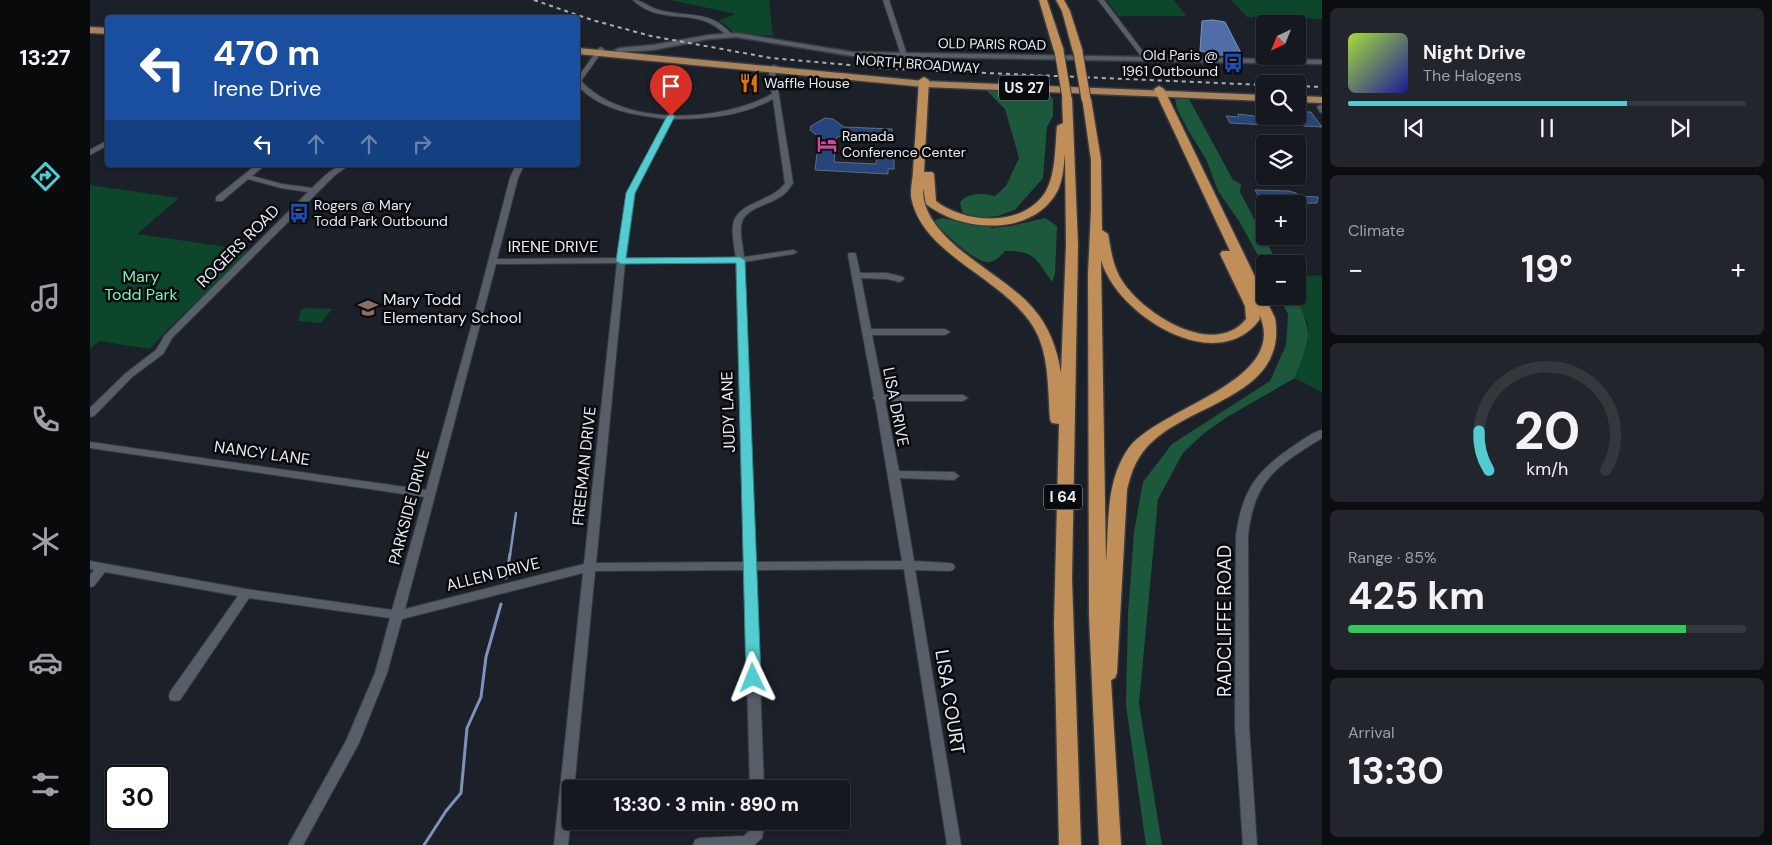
<!DOCTYPE html>
<html lang="en">
<head>
<meta charset="utf-8">
<style>
	body { margin:0; font-family:"DM Sans",sans-serif; background:#22252b; color:#f1f3f6; height:100vh; display:flex; flex-direction:column; font-size:19px; white-space:nowrap }
	* { box-sizing:border-box; margin:0 }
	p { font-size:16px; color:#9da0a4 }
	.icon { flex:none; width:28px; height:28px; fill:none; stroke:currentColor; stroke-width:2; stroke-linecap:round; stroke-linejoin:round }
	.map { position:relative; flex:1; overflow:hidden }
	.side { display:flex; flex-direction:column; gap:8px; padding:8px; background:#0c0d10; width:450px }
	.side>* { flex:none }
	.hud { position:absolute; left:15px; top:15px; width:475px; height:152px; border-radius:5px; box-shadow:0 1px 4px #0004,0 0 0 1px #34373c; background:#1a4fa0; color:#fff; overflow:hidden }
	.needle { width:32px; rotate:223deg }
	.controls { position:absolute; left:1166px; top:15px; display:grid; gap:10px }
	.controls a { display:grid; place-items:center; width:50px; height:50px; border-radius:5px; background:#15181e; box-shadow:0 1px 4px #0004,0 0 0 1px #34373c; font-size:25px }
	.speed { position:absolute; left:15px; top:765px; display:flex; gap:10px; font-size:25px; font-weight:700; text-align:center }
	.speed>* { display:grid; place-content:center; width:65px; height:65px; border-radius:50%; background:#15181e; box-shadow:0 1px 4px #0004,0 0 0 1px #34373c; line-height:1 }
	.speed .limit { border:2px solid #111; border-radius:8px; background:#fff; color:#111 }
	.pin { position:absolute; display:grid; place-items:center; width:42px; height:42px; color:#fff; margin:-51px -21px; border-radius:50% 50% 50% 0; rotate:-45deg; box-shadow:0 0 5px #0007 }
	.pin .icon { rotate:45deg }
	.me { position:absolute; width:55px; margin:-28px; rotate:358deg; stroke-linejoin:round; filter:drop-shadow(0 0 4px #0008) }
	.turn { display:flex; align-items:center; gap:18px; height:105px; padding:0 25px; font-size:22px }
	.turn .icon { width:65px; height:65px; stroke-width:2.5 }
	.turn b { display:block; font-size:35px; line-height:42px }
	.lanes { display:flex; align-items:center; height:48px; padding:0 25px; background:#0003; justify-content:center; gap:25px; direction:ltr }
	.lanes .off { opacity:.35 }
	.big { font-size:38px; font-weight:700; line-height:1.1 }
	.side .card { flex:1; display:flex; flex-direction:column; justify-content:center; gap:8px; min-width:0; padding:0 18px; border-radius:8px; background:#22252b }
	.side .dial { align-items:center; gap:0 }
	.dial svg { height:130px; overflow:visible; fill:none; stroke:#34373c; stroke-width:7; stroke-linecap:round; text-anchor:middle }
	.dial text { fill:#f1f3f6; stroke:none }
	.song { display:flex; align-items:center; gap:15px }
	.cover { width:60px; height:60px; border-radius:8px; background:linear-gradient(135deg,hsl(80 70% 55%),hsl(240 70% 35%)) }
	.played { height:5px; border-radius:2px; background:linear-gradient(90deg,#52ccd0 70%,#34373c 70%) }
	.keys { display:flex; justify-content:space-around; direction:ltr }
	.heat { display:flex; justify-content:space-between; align-items:center; font-size:28px; direction:ltr }
	.charge { height:8px; border-radius:4px; background:linear-gradient(90deg,#34c759 85%,#34373c 0) }
	.trip { position:absolute; left:472px; top:780px; width:288px; height:50px; border-radius:5px; background:#15181e; box-shadow:0 1px 4px #0004,0 0 0 1px #34373c; font-weight:700; line-height:50px; text-align:center }
	main { display:flex; flex:1; min-height:0 }
	.menu { display:flex; flex-direction:column; width:90px; justify-content:space-around; align-items:center; background:#080a0c; color:#9da0a4 }
	.menu .icon { width:35px; height:35px }
	.menu .current { color:#52ccd0 }
	.menu b { font-size:22px; color:#f1f3f6 }
	.map>svg:first-child { display:block }
	.green { fill:#0c472c }
	.forest { fill:#1c583b }
	.water { fill:#4f6da8; stroke:#7d93be }
	.lines { fill:none; stroke-linecap:round; stroke-linejoin:round }
	.stream-far1 { stroke:#7d93be; stroke-width:2.5 }
	.stream { stroke:#7d93be; stroke-width:3 }
	.building { fill:#26457c; stroke:#666c76 }
	.minor-casing { stroke:#383c42; stroke-width:2 }
	.tertiary-casing { stroke:#383c42; stroke-width:3 }
	.trunk-casing { stroke:#383c42; stroke-width:3 }
	.motorway-casing { stroke:#383c42; stroke-width:3 }
	.minor { fill:#585e68; fill-rule:evenodd }
	.tertiary { fill:#585e68; fill-rule:evenodd }
	.trunk { fill:#ab845b; fill-rule:evenodd }
	.motorway { fill:#c08e58; fill-rule:evenodd }
	.rail { stroke:#abafb5; stroke-width:2; stroke-dasharray:4 4; stroke-linecap:butt }
	.motorway-bridge-casing { stroke:#383c42; stroke-width:11; stroke-linecap:butt }
	.motorway-bridge { stroke:#c08e58; stroke-width:9 }
	.route { fill:#52ccd0; stroke:#358587 }
	.labels { text-anchor:middle; dominant-baseline:central; stroke-width:5; stroke-linejoin:round; paint-order:stroke }
	.far-street-label { font-size:14px; fill:#e8ecf1; stroke:#080a0e }
	.far-poi-label { font-size:14px; fill:#e8ecf1; stroke:#080a0e; text-anchor:start }
	.shield { fill:#080a0e; stroke:#a5a8ad; stroke-width:1 }
	.shield-label { font-size:15px; font-weight:bold; fill:#e8ecf1 }
	.street-label { font-size:16px; fill:#e8ecf1; stroke:#080a0e }
	.park-label { font-size:16px; fill:#83edb3; stroke:#080a0e }
	.poi-label { font-size:16px; fill:#e8ecf1; stroke:#080a0e; text-anchor:start }
	.near-street-label { font-size:19px; fill:#e8ecf1; stroke:#080a0e }
</style>
</head>
<body>
<main>
<nav class="menu">
<b>13:27</b>
<svg class="icon current" aria-label="directions" viewBox="0 0 24 24"><path d="M12 3l9 9-9 9-9-9zM9 14v-3h6M13 9l2 2-2 2"/></svg>
<svg class="icon" aria-label="music" viewBox="0 0 24 24"><path d="M9 18V5l10-2v13"/><circle cx="6" cy="18" r="3"/><circle cx="16" cy="16" r="3"/></svg>
<svg class="icon" aria-label="phone" viewBox="0 0 24 24"><path d="M5 4h4l2 5-3 2q2 4 5 5l2-3 5 2v4C11 20 4 13 5 4z"/></svg>
<svg class="icon" aria-label="climate" viewBox="0 0 24 24"><path d="M12 3v18M4 7l16 10M4 17L20 7"/></svg>
<svg class="icon" aria-label="car" viewBox="0 0 24 24"><path d="M5 17H2v-5l4-1 3-4h7l3 4 3 1v5h-3M9 17h6M6 11h13"/><circle cx="7" cy="17" r="2"/><circle cx="17" cy="17" r="2"/></svg>
<svg class="icon" aria-label="filters" viewBox="0 0 24 24"><path d="M4 7h16M4 17h16"/><circle cx="9" cy="7" r="2"/><circle cx="15" cy="17" r="2"/></svg>
</nav>
<div class="map">
<svg width="1232" height="845" viewBox="0 0 1232 845">
	<rect width="100%" height="100%" fill="#1c2028"/>
	<path class="green" d="M580,0h99l4,36 -39,-3 -8,-8 -8,-4 18,-7z
		M1017,0h67l12,16h-68z
		M1121,0h111v19l-75,-2 -16,-17z
		M0,185l89,13 -42,36 111,16 -4,7 -76,72 -18,20 -51,-8 -9,8z
		M1208,275l24,1v116l-27,-14 13,-37v-18l-15,-27h5z
		M220,308l22,1 -11,14 -23,-2 3,-12z"/>
	<path class="forest" d="M897,91h50l12,3 4,5v17l-6,11 -4,51 -28,32 -17,6 -23,2 -12,-3 -3,-13c9,-10 22,-9 35,-6l11,-10 13,-28 -14,-49z
		M1088,97l11,2 44,81 8,4 -1,8 38,72h-13v4l-26,-47 -21,-30 -12,-32 -17,-27 -12,-23 -2,-11z
		M852,218l51,10 18,-2 34,-8 12,8 -2,48 -3,8c-16,-22 -16,-32 -47,-31 -4,5 -9,10 -16,11 -12,3 -47,-32 -57,-41z
		M1189,296h16c20,40 14,42 0,82l-68,39 -24,17 -20,19 -25,46 -19,205 23,141h-16l-20,-140 2,-91 6,-82 9,-50 29,-38 98,-63 16,-36 2,-31z"/>
	<path class="water" d="M1123,20l12,2 17,33h-25l-17,-4 2,-30z"/>
	<g class="lines">
		<path class="stream-far1" d="M420,555l6,-42"/>
		<path class="stream" d="M416,578l4,-24
			M334,845l22,-34 15,-18 6,-65 14,-31 5,-40 15,-53"/>
	</g>
	<path class="building" d="M1208,112h13l11,15 -18,-1 -6,-9z
		M1148,114l24,3 5,8 -37,-2 -4,-7 13,1z
		M735,118l8,1 11,8 48,2v8l-48,-3 -8,4 -2,24 42,2 2,-14h10v6h6v13h-6v5l-73,-4 4,-33 -9,-7 1,-4z
		M1165,190l34,1 7,2 2,3 20,1 -1,6 -54,1z"/>
	<g class="lines">
		<defs>
			<path id="minor" d="M543,0c10,0 16,8 26,10 28,8 52,-1 73,25l-5,1c-29,-32 -65,-8 -94,-36z
				M793,0h6l18,55 -1,1 -5,-1z
				M1008,0h6l44,58v2h-4z
				M511,47l3,2 -23,32c43,47 140,41 191,13l-3,-23 4,-6 5,1 -3,5 18,112c-4,6 -7,11 -13,14 -13,9 -37,11 -39,29 -1,10 2,21 3,31l49,-7 4,2 -4,2 -49,8 11,300 147,-1 -27,-161 -2,-2 1,-2 -26,-141 1,-2h6l1,2 4,18h27l16,4 1,2 -4,3 -13,-3 -26,-1 10,51h74l5,3 -5,3h-73l12,60h79l5,3 -5,3h-78l14,70 55,1 5,4 -5,4 -54,-2 14,83 35,2 4,1 2,3 -2,3 -4,1 -34,-1 46,275h-14l-43,-276 -148,1 8,219h-14l-6,-219 -149,1 -21,218h-3v25l-3,31h-14l29,-272 -181,46 -15,54 -28,70 -56,102h-15l58,-104 29,-68 15,-55 -141,-20 -69,102 -5,1 -5,-1 -1,-4 1,-4 68,-96 -133,-24 -11,14 -4,1v-12l4,-5 -4,-1v-8l156,28 146,21 32,-113 -334,-49v-6l336,48 45,-163 39,-149 6,-13h8l-6,13 -21,81 120,-1 10,-65 40,-74c-32,-4 -65,-8 -89,-33v-9l21,-29zM683,99l12,84c-12,19 -50,19 -52,43 -1,10 1,21 3,32h-110l9,-65 38,-74c35,0 69,-3 100,-20zM527,263l-33,301 -179,45 91,-345zM535,263h111l8,299 -148,1z
				M1230,105h2v8l-2,-1 -3,-5z
				M18,140v5l-18,10v-5z
				M166,165h9l-13,11 30,8 30,4c11,-10 21,-23 37,-23l-15,11 -162,162 -9,16 -31,23 -38,39 -4,1v-9l36,-35 30,-23 9,-15 143,-143 -27,-4 -33,-9 -26,22h-6v-4z
				M1232,430v8c-45,28 -68,41 -74,98l1,190 8,119h-14l-8,-119 1,-190c6,-46 21,-66 59,-91 8,-5 17,-13 27,-15z
				M661,821h14l-3,17 -8,7h-61l2,-5 5,-2 44,-2 6,-6z"/>
			<path id="tertiary" d="M646,33l116,19 470,8v4l-470,-8 -116,-19 -27,2 -56,11 -34,2 -4,-2 4,-2 34,-3 56,-10z"/>
			<path id="trunk" d="M0,27l18,1v6l-18,-1z
				M488,48l346,33 341,14v6l-341,-14 -346,-33z
				M1208,96l24,1v6l-24,-1z"/>
			<path id="motorway" d="M949,0h8l17,51 -2,2 -8,-2z
				M966,0h8l6,11 13,41 -2,2 -8,-2 -11,-41z
				M834,77l5,3 -5,92h8l2,2 2,27c29,23 88,27 110,-10 10,-18 9,-45 11,-65l6,-3 -1,-25 5,-3 5,3 6,147 -6,334 9,266h-22l-5,-221 5,-200 -7,-1 -2,-3c-2,-27 -1,-57 -11,-82 -24,-57 -113,-78 -127,-137 -3,-9 1,-21 1,-30 2,-30 4,-61 6,-91zM975,153l1,92 -5,128c-4,-25 -12,-47 -29,-66 -30,-35 -111,-67 -109,-119l3,16c36,29 108,33 132,-14 5,-11 6,-25 7,-37z
				M1069,86l5,3 111,229c13,76 -80,84 -122,123 -15,13 -22,30 -26,49l-10,183 -2,5 -4,2 10,165h-22l-10,-230 -1,-341 3,-64v-50l-9,-63 9,2 10,61 1,70 6,4c3,16 5,34 15,48 21,32 91,77 123,37l-1,-13 -25,-52 2,-3h8l-76,-162zM1011,260c16,56 117,118 159,59l-1,-5c32,68 -101,93 -131,135 -23,33 -19,76 -22,114z"/>
		</defs>
		<use href="#minor" class="minor-casing"/>
		<use href="#tertiary" class="tertiary-casing"/>
		<use href="#trunk" class="trunk-casing"/>
		<use href="#motorway" class="motorway-casing"/>
		<use href="#minor" class="minor"/>
		<use href="#tertiary" class="tertiary"/>
		<use href="#trunk" class="trunk"/>
		<use href="#motorway" class="motorway"/>
		<path class="rail" d="M444,0l58,20 59,16 120,22 123,11 371,16
			M1208,86l24,1"/>
		<defs>
			<path id="motorway-bridge" d="M969,51l8,47
				M988,52l8,47"/>
		</defs>
		<use href="#motorway-bridge" class="motorway-bridge-casing"/>
		<use href="#motorway-bridge" class="motorway-bridge"/>
	</g>
	<path class="route" d="M581,114l4,2 -40,77 -9,65 114,-1 5,3 16,418 -3,4h-10l-2,-4 -10,-415 -115,1 -5,-3 10,-68 41,-77z"/>
	<defs>
		<symbol id="bus-bare" viewBox="-9 -9 18 18"><path d="M-5-6H5V4H4V6H2V4H-2V6H-4V4H-5ZM-3.5-4V0h7V-4ZM-3.5 1.2v1.5H-2V1.2ZM2 1.2v1.5H3.5V1.2Z" fill="#1a4fb4" stroke="#080a0e" stroke-width="2.5" paint-order="stroke"/></symbol>
		<symbol id="restaurant-bare" viewBox="-9 -9 18 18"><path d="M-5-6h1v4h1v-4h1v4h1v-4h1v5L-1.5 .5V6h-2V.5L-5-1ZM5-6V6H3V1.5H1.5Q1.5-4 5-6Z" fill="#e8710a" stroke="#080a0e" stroke-width="2.5" paint-order="stroke"/></symbol>
		<symbol id="hotel-bare" viewBox="-9 -9 18 18"><path d="M-6-4.5h1.5V1H6V5H4.5V3h-9V5H-6ZM-4 0a1.8 1.8 0 1 1 3.6 0ZM.5 0V-2.5h3Q6-2.5 6 0Z" fill="#d1479c" stroke="#080a0e" stroke-width="2.5" paint-order="stroke"/></symbol>
		<symbol id="school-bare" viewBox="-9 -9 18 18"><path d="M0-5L7-2L0 1L-7-2ZM-4 1L0 2.5L4 1V4Q0 6-4 4Z" fill="#8d6e63" stroke="#080a0e" stroke-width="2.5" paint-order="stroke"/></symbol>
	</defs>
	<g fill-rule="evenodd">
		<use href="#bus-bare" x="1129" y="49" width="28" height="28"/>
		<use href="#restaurant-bare" x="645" y="69" width="28" height="28"/>
		<use href="#hotel-bare" x="723" y="130" width="28" height="28"/>
		<use href="#bus-bare" x="195" y="199" width="28" height="28"/>
		<use href="#school-bare" x="264" y="294" width="28" height="28"/>
	</g>
	<g class="labels">
		<g class="far-street-label">
			<text transform="translate(902 44) rotate(1)">OLD PARIS ROAD</text>
			<text transform="translate(828 64) rotate(4)">NORTH BROADWAY</text>
		</g>
		<g class="far-poi-label">
			<text x="1128" y="55" text-anchor="end">Old Paris @<tspan x="1128" dy="16">1961 Outbound</tspan></text>
			<text x="674" y="83">Waffle House</text>
			<text x="752" y="136">Ramada<tspan x="752" dy="16">Conference Center</tspan></text>
			<text x="224" y="205">Rogers @ Mary<tspan x="224" dy="16">Todd Park Outbound</tspan></text>
		</g>
		<g class="shield">
			<rect x="909" y="75.5" width="50" height="25" rx="4"/>
			<rect x="954" y="484.5" width="38" height="25" rx="4"/>
		</g>
		<g class="shield-label">
			<text x="934" y="88">US 27</text>
			<text x="973" y="497">I 64</text>
		</g>
		<g class="street-label">
			<text transform="translate(148 246) rotate(-45)">ROGERS ROAD</text>
			<text x="463" y="246">IRENE DRIVE</text>
			<text transform="translate(806 407) rotate(79)">LISA DRIVE</text>
			<text transform="translate(638 412) rotate(-92)">JUDY LANE</text>
			<text transform="translate(172 453) rotate(8)">NANCY LANE</text>
			<text transform="translate(494 466) rotate(-84)">FREEMAN DRIVE</text>
			<text transform="translate(319 507) rotate(-75)">PARKSIDE DRIVE</text>
			<text transform="translate(403 574) rotate(-14)">ALLEN DRIVE</text>
		</g>
		<g class="park-label">
			<text x="51" y="276">Mary<tspan x="51" dy="18">Todd Park</tspan></text>
		</g>
		<g class="poi-label">
			<text x="293" y="299">Mary Todd<tspan x="293" dy="18">Elementary School</tspan></text>
		</g>
		<g class="near-street-label">
			<text transform="translate(1134 621) rotate(-90)">RADCLIFFE ROAD</text>
			<text transform="translate(860 702) rotate(81)">LISA COURT</text>
		</g>
	</g>
</svg>
<div class="controls">
<a><svg class="needle" viewBox="-14 -14 28 28"><path d="M0-13l5 13h-10z" fill="#e53935"/><path d="M0 13l5-13h-10z" fill="#9da0a4"/></svg></a>
<a><svg class="icon" aria-label="search" viewBox="0 0 24 24"><circle cx="10" cy="10" r="6"/><path d="M15 15l6 6"/></svg></a>
<a><svg class="icon" aria-label="layers" viewBox="0 0 24 24"><path d="M12 4l9 5-9 5-9-5zM3 14l9 5 9-5"/></svg></a>
<a>+</a>
<a>−</a>
</div>
<div class="speed"><div class="limit">30</div></div>
<div class="pin" style="left:581px;top:116px;background:#d93025"><svg class="icon" aria-label="arrive" viewBox="0 0 24 24"><path d="M6 21V4h12l-3 4 3 4H6"/></svg></div>
<svg class="me" style="left:663px;top:678px" viewBox="-20 -20 40 40"><path d="M0-17L14 15 0 8-14 15z" fill="#52ccd0" stroke="#fff" stroke-width="4"/></svg>
<div class="trip">13:30 · 3 min · 890 m</div>
<div class="hud">
<div class="turn"><svg class="icon" aria-label="left" viewBox="0 0 24 24"><path d="M17 20v-9H6M10 6l-5 5 5 5"/></svg><div><b>470 m</b>Irene Drive</div></div>
<div class="lanes"><svg class="icon" aria-label="left" viewBox="0 0 24 24"><path d="M17 20v-9H6M10 6l-5 5 5 5"/></svg><svg class="icon off" aria-label="ahead" viewBox="0 0 24 24"><path d="M12 20V5M6 11l6-6 6 6"/></svg><svg class="icon off" aria-label="ahead" viewBox="0 0 24 24"><path d="M12 20V5M6 11l6-6 6 6"/></svg><svg class="icon off" aria-label="right" viewBox="0 0 24 24"><path d="M7 20v-9h11M14 6l5 5-5 5"/></svg></div>
</div>
</div>
<section class="side">
<div class="card">
<div class="song"><i class="cover"></i><div><b>Night Drive</b><p>The Halogens</p></div></div>
<div class="played"></div>
<div class="keys"><svg class="icon" aria-label="previous" viewBox="0 0 24 24"><path d="M18 5L8 12l10 7zM5 5v14"/></svg><svg class="icon" aria-label="pause" viewBox="0 0 24 24"><path d="M8 5v14M16 5v14"/></svg><svg class="icon" aria-label="next" viewBox="0 0 24 24"><path d="M6 5l10 7-10 7zM19 5v14"/></svg></div>
</div>
<div class="card"><p>Climate</p>
<div class="heat"><a>−</a><b class="big">19°</b><a>+</a></div>
</div>
<div class="card dial"><svg viewBox="0 0 100 80">
<path d="M14 69A42 42 0 1 1 86 69"/>
<path d="M14 69A42 42 0 0 1 8 45" stroke="#52ccd0"/>
<text x="50" y="56" font-size="32" font-weight="700">20</text>
<text x="50" y="72" font-size="11">km/h</text>
</svg></div>
<div class="card"><p>Range · 85%</p><b class="big">425 km</b><div class="charge"></div></div>
<div class="card"><p>Arrival</p><b class="big">13:30</b></div>
</section>
</main>
</body>
</html>
